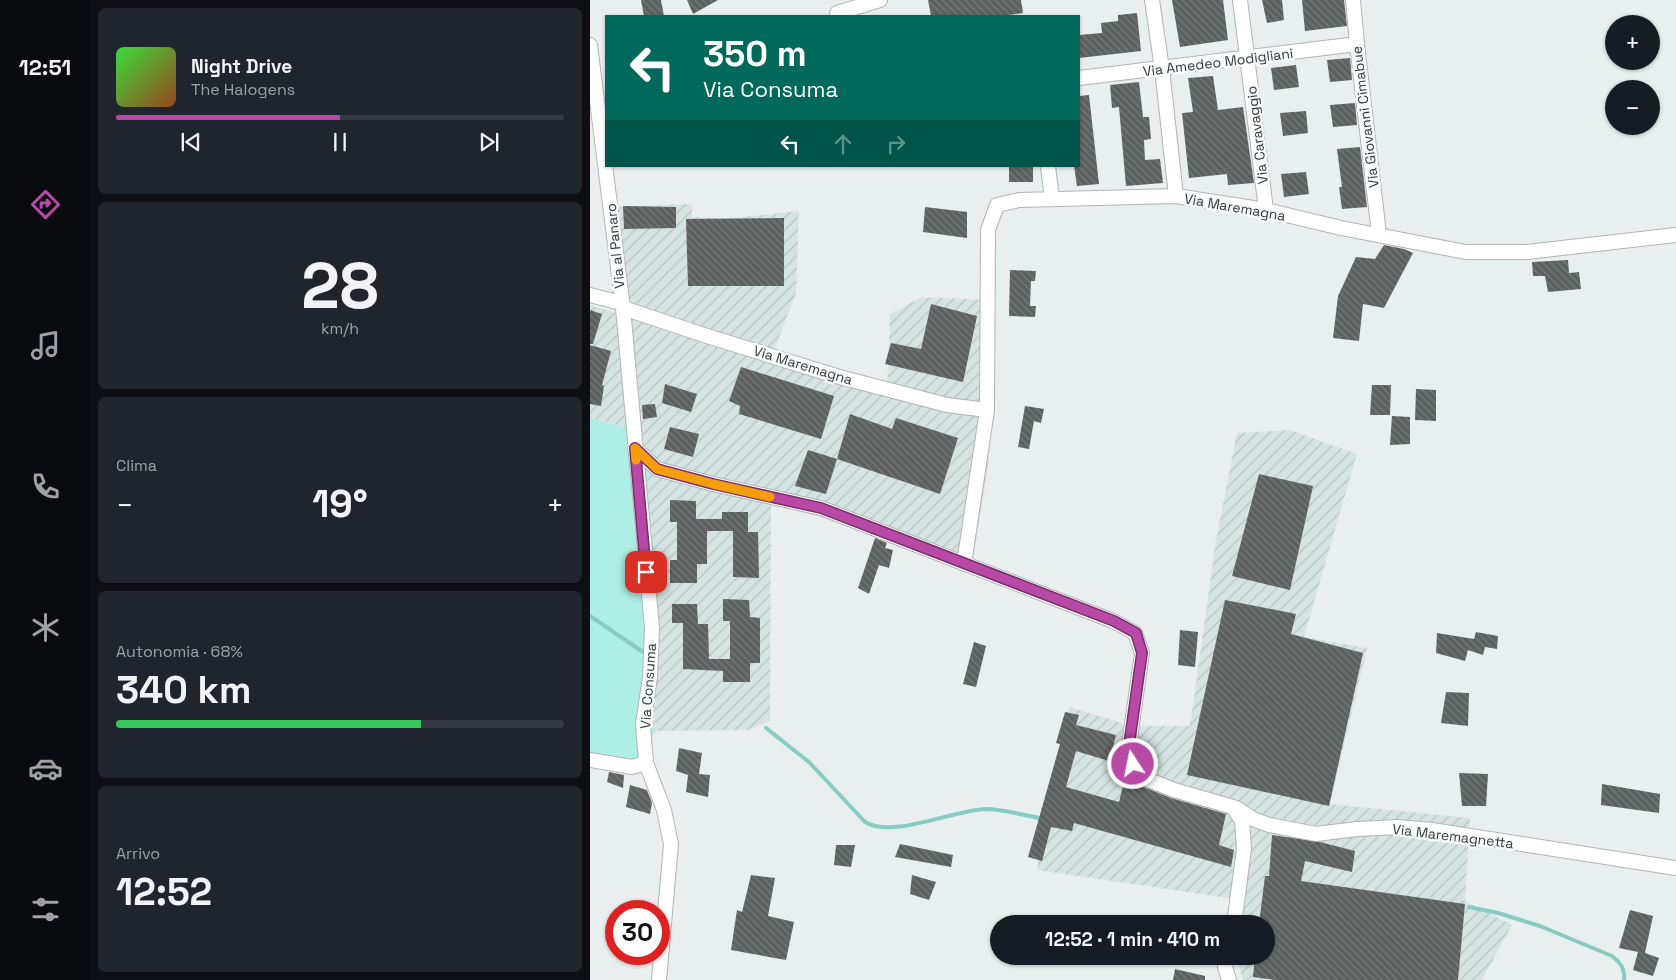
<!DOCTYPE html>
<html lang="it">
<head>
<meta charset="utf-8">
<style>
	body { margin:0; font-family:"Space Grotesk",sans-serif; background:#20242c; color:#f1f3f6; height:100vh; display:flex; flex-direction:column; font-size:19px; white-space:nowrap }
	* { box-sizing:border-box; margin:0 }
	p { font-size:16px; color:#9ea1a6 }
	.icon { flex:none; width:28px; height:28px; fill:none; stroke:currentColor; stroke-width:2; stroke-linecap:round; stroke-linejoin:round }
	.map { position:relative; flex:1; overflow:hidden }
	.panel { display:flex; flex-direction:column; gap:8px; padding:8px; background:#0d0f14; width:500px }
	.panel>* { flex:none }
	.banner { position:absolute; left:15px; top:15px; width:475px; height:152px; border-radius:0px; box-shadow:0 1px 4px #0004; background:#00695c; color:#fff; overflow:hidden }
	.fabs { position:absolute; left:1015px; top:15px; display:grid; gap:10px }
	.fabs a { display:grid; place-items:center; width:55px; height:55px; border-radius:50%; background:#171b24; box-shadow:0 1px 4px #0004; font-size:25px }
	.speed { position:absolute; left:15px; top:900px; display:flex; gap:10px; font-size:25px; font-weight:700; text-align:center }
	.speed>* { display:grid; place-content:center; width:65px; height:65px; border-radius:50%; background:#171b24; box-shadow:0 1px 4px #0004; line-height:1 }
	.speed .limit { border:8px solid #d22; background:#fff; color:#111 }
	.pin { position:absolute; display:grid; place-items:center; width:42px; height:42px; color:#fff; margin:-21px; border-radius:10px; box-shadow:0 2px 8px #0006 }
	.me { position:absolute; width:55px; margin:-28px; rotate:349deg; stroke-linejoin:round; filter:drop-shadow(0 0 4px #0008) }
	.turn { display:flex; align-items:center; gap:18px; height:105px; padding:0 15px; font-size:22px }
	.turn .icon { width:65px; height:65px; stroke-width:2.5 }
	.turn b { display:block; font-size:35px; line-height:42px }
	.lanes { display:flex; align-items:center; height:48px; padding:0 15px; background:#0003; justify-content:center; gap:25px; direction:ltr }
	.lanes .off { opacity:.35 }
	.big { font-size:38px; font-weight:700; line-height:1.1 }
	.panel .card { flex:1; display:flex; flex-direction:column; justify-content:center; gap:8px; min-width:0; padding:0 18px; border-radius:8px; background:#20242c }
	.panel .dial { align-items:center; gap:0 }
	.dial b { font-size:65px; line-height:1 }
	.song { display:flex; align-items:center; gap:15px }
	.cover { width:60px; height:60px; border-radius:8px; background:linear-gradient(135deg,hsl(120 70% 55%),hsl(20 70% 35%)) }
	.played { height:5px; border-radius:2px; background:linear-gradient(90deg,#b849a6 50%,#363941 50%) }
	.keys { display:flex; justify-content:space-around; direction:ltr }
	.heat { display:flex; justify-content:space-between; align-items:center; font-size:28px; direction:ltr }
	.charge { height:8px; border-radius:4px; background:linear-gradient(90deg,#34c759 68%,#363941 0) }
	.trip { position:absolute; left:400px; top:915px; width:285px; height:50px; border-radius:25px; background:#171b24; box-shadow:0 1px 4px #0004; font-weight:700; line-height:50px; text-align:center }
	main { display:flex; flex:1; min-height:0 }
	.menu { display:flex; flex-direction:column; width:90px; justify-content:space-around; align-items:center; background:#090b0e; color:#9ea1a6 }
	.menu .icon { width:35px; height:35px }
	.menu .active { color:#b849a6 }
	.menu b { font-size:22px; color:#f1f3f6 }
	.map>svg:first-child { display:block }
	.industrial { fill:url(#industrial-furrows) }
	.grass { fill:#aeeee5 }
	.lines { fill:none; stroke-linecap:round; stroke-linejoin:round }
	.stream { stroke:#86ccc2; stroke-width:4 }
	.building { fill:url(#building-back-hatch) }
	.minor-casing { stroke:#b0b5b4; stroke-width:16 }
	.minor { stroke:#fff; stroke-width:14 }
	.route-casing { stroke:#782f6c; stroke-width:12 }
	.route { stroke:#b849a6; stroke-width:9 }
	.slow { stroke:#f59e0b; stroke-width:9 }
	.labels { text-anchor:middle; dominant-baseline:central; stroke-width:5; stroke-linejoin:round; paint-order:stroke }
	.street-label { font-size:14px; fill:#373939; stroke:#f6fcfb }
</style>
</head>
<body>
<main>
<nav class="menu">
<b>12:51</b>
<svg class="icon active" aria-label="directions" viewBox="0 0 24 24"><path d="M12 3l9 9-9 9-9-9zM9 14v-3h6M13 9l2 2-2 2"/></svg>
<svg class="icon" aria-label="music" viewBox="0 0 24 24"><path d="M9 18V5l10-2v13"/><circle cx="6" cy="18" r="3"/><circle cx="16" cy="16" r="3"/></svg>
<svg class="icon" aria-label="phone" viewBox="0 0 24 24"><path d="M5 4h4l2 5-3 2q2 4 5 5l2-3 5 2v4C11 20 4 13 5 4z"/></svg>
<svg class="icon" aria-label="climate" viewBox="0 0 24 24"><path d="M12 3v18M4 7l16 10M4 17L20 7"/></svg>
<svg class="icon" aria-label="car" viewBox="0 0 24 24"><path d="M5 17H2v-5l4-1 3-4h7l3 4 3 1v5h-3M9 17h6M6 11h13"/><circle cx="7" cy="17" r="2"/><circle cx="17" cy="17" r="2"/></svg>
<svg class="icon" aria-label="filters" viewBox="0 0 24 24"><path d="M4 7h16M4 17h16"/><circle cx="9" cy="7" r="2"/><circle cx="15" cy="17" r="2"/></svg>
</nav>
<section class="panel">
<div class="card">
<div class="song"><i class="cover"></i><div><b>Night Drive</b><p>The Halogens</p></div></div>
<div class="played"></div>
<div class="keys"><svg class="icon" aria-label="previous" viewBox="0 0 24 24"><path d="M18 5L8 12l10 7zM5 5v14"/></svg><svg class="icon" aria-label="pause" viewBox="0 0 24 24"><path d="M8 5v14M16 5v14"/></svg><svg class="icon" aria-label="next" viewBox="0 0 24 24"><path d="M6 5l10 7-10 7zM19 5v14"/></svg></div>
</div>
<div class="card dial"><b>28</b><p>km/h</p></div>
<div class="card"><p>Clima</p>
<div class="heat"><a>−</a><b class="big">19°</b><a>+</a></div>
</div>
<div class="card"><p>Autonomia · 68%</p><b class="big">340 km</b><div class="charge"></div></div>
<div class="card"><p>Arrivo</p><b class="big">12:52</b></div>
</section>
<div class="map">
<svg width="1086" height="980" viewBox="0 0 1086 980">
	<defs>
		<pattern id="industrial-furrows" width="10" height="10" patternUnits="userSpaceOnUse" patternTransform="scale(1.25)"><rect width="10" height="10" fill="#d5e4e2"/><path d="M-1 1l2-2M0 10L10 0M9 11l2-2" fill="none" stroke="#b7c4c3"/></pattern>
		<pattern id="building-back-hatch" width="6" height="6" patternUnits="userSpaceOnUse" patternTransform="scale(1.25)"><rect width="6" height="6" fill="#5c6160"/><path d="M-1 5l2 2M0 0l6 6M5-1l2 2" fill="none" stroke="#767a79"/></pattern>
	</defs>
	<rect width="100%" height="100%" fill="#e9efee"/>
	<path class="industrial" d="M102,204v13l32,2 75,-8 -3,82 -25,65 116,37 3,-81 32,-17 68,3 2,112 -4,55 -16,99 -107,-43 -37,-4 -57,-15 -1,216 -20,10 -94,1 -16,-26 -8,-275 -42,-12v-113l36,11 -19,-109z
		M700,430l67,24 -53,183 63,11 -37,156 140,14 -5,83 47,24 -30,55h-239l-7,-24h30v-32h-32l1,-25 -198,-29 10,-76 23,-87 61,19h59l26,-186 21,-107z"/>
	<path class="grass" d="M0,418l42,12 17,47 -9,17 9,108 -7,92 -2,10 16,27 -17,28 -49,-2z"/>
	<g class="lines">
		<path class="stream" d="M0,616l53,36
			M176,728l43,34 56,60c28,17 88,-12 121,-13 17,0 36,6 53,9
			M879,907l29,6 42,13 72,30c8,6 14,13 12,24"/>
	</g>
	<path class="building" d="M51,0h20l3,16h-20z
		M97,0h31l-25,14z
		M338,0h93l2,13 -22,3h-70z
		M582,0h51l5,40 -48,7z
		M672,0h20l2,20 -17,3z
		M712,0h42l3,26 -42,5z
		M547,13l4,38 -62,7v-23l23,-2 -1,-10 17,-2v-6z
		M760,58l2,22 -22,2 -3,-22z
		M706,65l3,22 -25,3 -3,-22z
		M623,76l5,34 25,-3 11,76 -26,2 -1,-11 -38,4 -7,-65 11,-1 -5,-34z
		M549,82l4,35h6l2,22 -7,1 1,20 15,-1 3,24 -37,3 -7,-79 -7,1 -2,-23z
		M499,95l10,89 -22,2 -3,-20h5v-70z
		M765,103l2,22 -24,2 -3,-22z
		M716,111l2,22 -25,3 -3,-23z
		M770,147l7,60 -25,2 -3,-22h3l-5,-38z
		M419,166h24v16h-24z
		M716,172l3,22 -25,3 -3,-23z
		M33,206l53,1v21l-52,1z
		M335,207l42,5v26l-44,-6z
		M194,218v68h-96l-2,-67z
		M794,245l20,4 9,4 -29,55 -21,-4 -4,37 -26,-3 5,-42 18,-39 19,2z
		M978,260l1,13 10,-1 2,17 -33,3 -3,-16h-12l-1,-14z
		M420,270l26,1 -1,10h-4l-1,25h6l-1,11 -26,-1z
		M341,304l46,12 -14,66 -78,-18 6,-21 30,6z
		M0,310l12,4 -9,30h-3z
		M0,345l21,6 -9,34 2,1 -3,20 -11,-2z
		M151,367l93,29 -13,43 -82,-25 1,-8 -11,-5z
		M75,384l32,10 -6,18 -29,-9z
		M782,385h19l-1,30h-20z
		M826,389l20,1v31l-21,-1z
		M65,404l2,13 -14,2 -1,-14z
		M435,406l19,3 -3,14 -7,-2 -5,28 -11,-2z
		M260,414l42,15 4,-11 62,20 -18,56 -103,-35z
		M802,416l18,1v27l-20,1z
		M80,427l29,7 -6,23 -29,-8z
		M218,450l29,9 -11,35 -31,-8z
		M669,474l54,12 -23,104 -58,-14z
		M80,500l26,1v18h26v-7h26v20h10l1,46 -26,-1v-46h-26v33h-10v19h-27v-23h7v-38h-7z
		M285,538l12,5 -2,5 8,2 -4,18 -10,-3 -10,29 -11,-6z
		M133,599l26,1 1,17 10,1v45h-10v19h-27v-11l-40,-2v-46h-11v-19h25l1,20h10l1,35h21v-38h-7z
		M635,600l71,14 -5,20 72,19 -34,153 -142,-31z
		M590,630l18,2 -3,35 -17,-2z
		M886,632l22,4 -1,13 -12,-2 -2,8 -15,-5 -3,11 -29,-8 1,-20 37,6z
		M384,642l12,4 -10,41 -13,-3z
		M856,692l23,1 -1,33 -27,-3z
		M475,712l14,3 -3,10 40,10 -7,26 -33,-10 -10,36 53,15 6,-24 11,6 35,14 55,16 -7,31 15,5 -3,17 -157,-44 -2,8 -21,-4 -9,34 -14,-4 32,-113 -4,-1z
		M89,748l23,5 -3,21 11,1 -2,22 -22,-5 2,-17 -12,-4z
		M19,772l15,3 -1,13 -16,-6z
		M869,773l29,1 -2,32h-24z
		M1012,784l58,10 -1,19 -58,-8z
		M40,785l17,5 5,13 -2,11 -24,-7z
		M682,835l48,7 35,9 -3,21 -47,-11 -4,20 164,23 -7,76h-183l-22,-3 2,-21h11v-32h-7l6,-48h4z
		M310,844l53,11 -2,12 -56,-10z
		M246,845h19l-4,22 -17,-2z
		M161,875l24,3 -7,38 26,6 -8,38 -55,-10 6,-40 5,2z
		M322,875l24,7 -7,18 -19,-6z
		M1040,910l23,6 -8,37 14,5 -6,18 -20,-6 5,-18 -19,-4z
		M585,969l30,7v4h-32z"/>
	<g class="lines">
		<defs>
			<path id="minor" d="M562,0l10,69 14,127
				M650,0l26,210
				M763,0l4,44 22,190
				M247,13l43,-13
				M0,45l33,263 29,320 -2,49 -7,47 3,39 18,47 7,34 -12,136
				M489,78l278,-34
				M458,166l4,33
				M0,295l31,8
				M33,308l84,28 129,40 111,29 40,5
				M45,448l22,21 56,15 108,24 292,113 22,12 7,20 -14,99 11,24 35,14 59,17 9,14 2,28 -10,75
				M374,564l23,-154 1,-180 9,-25 22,-5 157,-4 90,14 75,18 125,24h61l149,-17
				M0,760l42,7 14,-4
				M646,808l17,11 16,6 47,9 41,-5 41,-2 34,3 244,38
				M638,956l-3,11 4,13"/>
		</defs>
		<use href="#minor" class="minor-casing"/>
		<use href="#minor" class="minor"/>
	</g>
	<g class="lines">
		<defs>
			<path id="route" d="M56,572l-11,-124 22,21 56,15 108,24 293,113 22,12 6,20 -14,99 5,12"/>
		</defs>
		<use href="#route" class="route-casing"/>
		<use href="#route" class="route"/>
		<path class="slow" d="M46,460l-1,-12 22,21 56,15 57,13"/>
	</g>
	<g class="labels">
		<g class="street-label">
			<text transform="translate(628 62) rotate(-7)">Via Amedeo Modigliani</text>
			<text transform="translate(775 117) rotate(-97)">Via Giovanni Cimabue</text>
			<text transform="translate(667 135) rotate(-97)">Via Caravaggio</text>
			<text transform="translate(645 207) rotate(10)">Via Maremagna</text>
			<text transform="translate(25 246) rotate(-96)">Via al Panaro</text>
			<text transform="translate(213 365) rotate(17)">Via Maremagna</text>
			<text transform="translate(58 686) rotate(-86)">Via Consuma</text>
			<text transform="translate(863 836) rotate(7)">Via Maremagnetta</text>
		</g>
	</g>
</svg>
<div class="fabs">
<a>+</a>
<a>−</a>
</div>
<div class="speed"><div class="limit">30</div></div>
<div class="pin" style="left:56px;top:572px;background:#d93025"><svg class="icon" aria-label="arrive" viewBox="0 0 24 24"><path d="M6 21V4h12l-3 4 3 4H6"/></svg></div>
<svg class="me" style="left:543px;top:764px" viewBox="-20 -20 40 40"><circle r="17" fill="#b849a6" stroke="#fff" stroke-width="3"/><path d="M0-11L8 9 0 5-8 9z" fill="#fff"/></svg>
<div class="trip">12:52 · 1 min · 410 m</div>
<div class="banner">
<div class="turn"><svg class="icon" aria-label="left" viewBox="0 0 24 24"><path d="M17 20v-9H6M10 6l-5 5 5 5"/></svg><div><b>350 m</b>Via Consuma</div></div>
<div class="lanes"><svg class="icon" aria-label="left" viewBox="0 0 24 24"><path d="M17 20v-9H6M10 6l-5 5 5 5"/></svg><svg class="icon off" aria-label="ahead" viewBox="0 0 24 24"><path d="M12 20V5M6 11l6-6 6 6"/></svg><svg class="icon off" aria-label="right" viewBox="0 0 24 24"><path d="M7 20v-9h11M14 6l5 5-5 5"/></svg></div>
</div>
</div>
</main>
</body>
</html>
